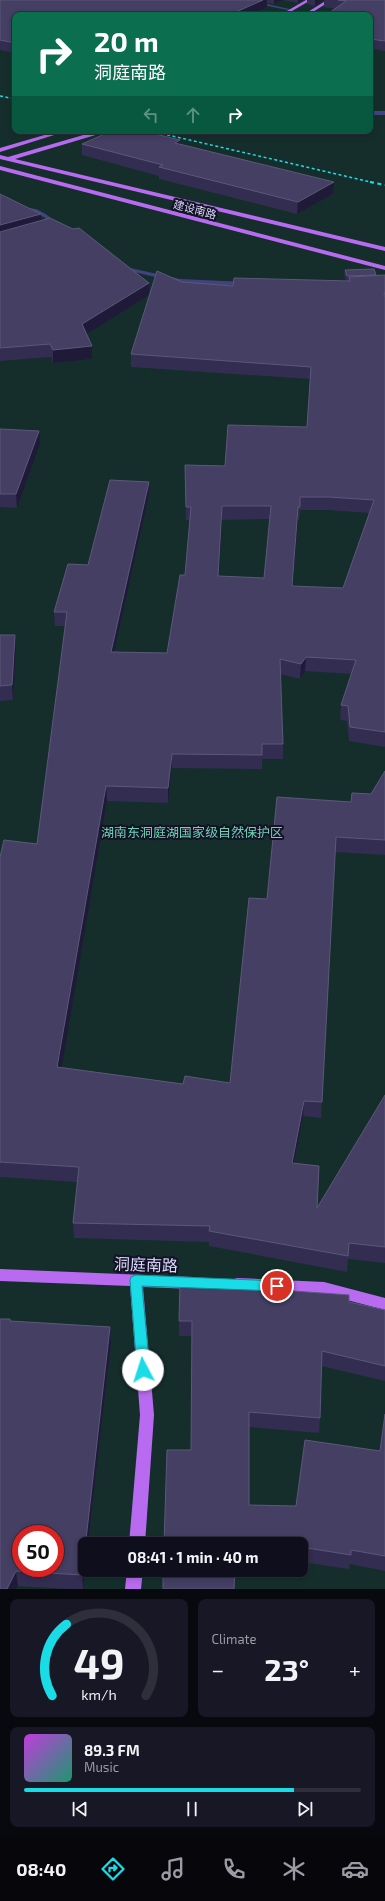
<!DOCTYPE html>
<html lang="en">
<head>
<meta charset="utf-8">
<style>
	body { margin:0; font-family:"Exo 2","Noto Sans SC",sans-serif; background:#181725; color:#f1f3f6; height:100vh; display:flex; flex-direction:column; font-size:15px; white-space:nowrap }
	* { box-sizing:border-box; margin:0 }
	p { font-size:13px; color:#9b9ca3 }
	.icon { flex:none; width:22px; height:22px; fill:none; stroke:currentColor; stroke-width:2; stroke-linecap:round; stroke-linejoin:round }
	.map { position:relative; height:1589px; overflow:hidden }
	.panel { display:flex; flex-direction:column; gap:10px; padding:10px; background:#08080f; flex:1 }
	.panel>* { flex:none }
	.hud { position:absolute; left:12px; top:12px; width:361px; height:122px; border-radius:8px; box-shadow:0 2px 6px #0003,0 0 0 1px #2f2e3b; background:#0b6e4f; color:#fff; overflow:hidden }
	.speed { position:absolute; left:12px; top:1525px; display:flex; gap:8px; font-size:20px; font-weight:700; text-align:center }
	.speed>* { display:grid; place-content:center; width:52px; height:52px; border-radius:50%; background:#0f0e1c; box-shadow:0 2px 6px #0003,0 0 0 1px #2f2e3b; line-height:1 }
	.speed .limit { border:6px solid #d22; background:#fff; color:#111 }
	.pin { position:absolute; display:grid; place-items:center; width:34px; height:34px; color:#fff; margin:-17px; border:2px solid #fff; border-radius:50%; box-shadow:0 1px 4px #0007 }
	.me { position:absolute; width:44px; margin:-22px; rotate:355deg; stroke-linejoin:round; filter:drop-shadow(0 0 3px #0008) }
	.turn { display:flex; align-items:center; gap:14px; height:84px; padding:0 16px; font-size:18px }
	.turn .icon { width:52px; height:52px; stroke-width:2.5 }
	.turn b { display:block; font-size:28px; line-height:34px }
	.lanes { display:flex; align-items:center; height:38px; padding:0 16px; background:#0003; justify-content:center; gap:20px; direction:ltr }
	.lanes .off { opacity:.35 }
	.big { font-size:30px; font-weight:700; line-height:1.1 }
	.panel .card { flex:1; display:flex; flex-direction:column; justify-content:center; gap:6px; min-width:0; padding:0 14px; border-radius:8px; background:#181725 }
	.panel .dial { align-items:center; gap:0 }
	.dial svg { height:104px; overflow:visible; fill:none; stroke:#2f2e3b; stroke-width:7; stroke-linecap:round; text-anchor:middle }
	.dial text { fill:#f1f3f6; stroke:none }
	.song { display:flex; align-items:center; gap:12px }
	.cover { width:48px; height:48px; border-radius:6px; background:linear-gradient(135deg,hsl(290 70% 55%),hsl(160 70% 35%)) }
	.played { height:4px; border-radius:2px; background:linear-gradient(90deg,#19dce7 80%,#2f2e3b 80%) }
	.keys { display:flex; justify-content:space-around; direction:ltr }
	.heat { display:flex; justify-content:space-between; align-items:center; font-size:22px; direction:ltr }
	.panel .tiles { flex:1; display:grid; gap:10px; grid-template-columns:1fr 1fr }
	.card:last-child { grid-column:span 2 }
	.trip { position:absolute; left:78px; top:1537px; width:230px; height:40px; border-radius:8px; background:#0f0e1c; box-shadow:0 2px 6px #0003,0 0 0 1px #2f2e3b; font-weight:700; line-height:40px; text-align:center }
	.tab-bar { display:flex; height:64px; justify-content:space-around; align-items:center; background:#06060b; color:#9b9ca3 }
	.tab-bar .icon { width:28px; height:28px }
	.tab-bar .active { color:#19dce7 }
	.tab-bar b { font-size:18px; color:#f1f3f6 }
	.map>svg:first-child { display:block }
	.green { fill:#152e2c; fill-rule:evenodd }
	.lines { fill:none; stroke-linecap:round; stroke-linejoin:round }
	.minor { fill:#41427f; fill-rule:evenodd }
	.major { fill:#b86bf0; fill-rule:evenodd }
	.rail-far1 { stroke:#19dce7; stroke-width:1.5; stroke-dasharray:3 2.5; stroke-linecap:butt }
	.rail { stroke:#19dce7; stroke-width:2; stroke-dasharray:4 3.5; stroke-linecap:butt }
	.wall { fill:#322d51; fill-rule:evenodd }
	.shaded-wall { fill:#1e1a38 }
	.building { fill:#443f63; stroke:#5c587b; fill-rule:evenodd }
	.route { fill:#19dce7; stroke:#108f96 }
	.labels { text-anchor:middle; dominant-baseline:central; stroke-width:4; stroke-linejoin:round; paint-order:stroke }
	.far-street-label { font-size:11px; fill:#dbd9fb; stroke:#141225 }
	.park-label { font-size:13px; fill:#6cd4b5; stroke:#141225 }
	.near-street-label { font-size:16px; fill:#dbd9fb; stroke:#141225 }
</style>
</head>
<body>
<div class="map">
<svg width="385" height="1589" viewBox="0 0 385 1589">
	<rect width="100%" height="100%" fill="#141225"/>
	<path class="green" d="M0,0h385v1589h-385zM15,15h355v116h-355zM21,1534h34v34h-34zM85,1544h216v26h-216z"/>
	<g class="lines">
		<path class="minor" d="M239,0h9l46,10 -2,1z
			M370,111h15v4h-15z
			M27,208c12,-1 24,9 31,17l-3,2 -5,-1v-2l-6,-7 -17,-7z
			M123,264l7,4 50,11 66,3 3,2 -3,2 -66,-3 -54,-13 -6,-4z"/>
		<path class="major" d="M306,0h5l-26,15h-5z
			M327,0h5l-24,15h-5z
			M58,131h9l-67,21v-4z
			M97,131l2,1v2l-84,25 370,88v4l-385,-92v-4l8,2z
			M0,166l385,100v4l-385,-100z
			M0,1269l193,8 5,2 2,4 -2,4 -5,2 -50,-2 11,128 -9,129h-16l11,-129 -10,-129 -130,-5z
			M237,1278l87,4 61,16v12l-61,-16 -87,-4 -5,-2 -2,-4 2,-4z
			M127,1570h16l-2,19h-16z"/>
		<path class="rail-far1" d="M0,96l15,3
			M151,131l224,52"/>
		<path class="rail" d="M370,182l15,3"/>
	</g>
	<path class="wall" d="M0,0h303l-5,3 -15,-3 -9,4 -7,-1v4l-17,8h-235v38l-15,-3z
		M307,0h78v51l-15,-3v-33l-46,-8v-7l-9,6 -8,-2z
		M180,140v4l153,50 -36,20 -138,-35v-3l-77,-21v-11z
		M0,194l41,27 108,62v12l-63,39 6,12v13l-39,4 -2,-6 -51,4z
		M345,270l31,5h9v472l-36,-6 -2,-20 -7,-1 1,-15 11,-31 -47,-3 -5,8 -20,-5 3,70v15h-21v10l-90,-1 -4,35 -61,-2 -46,267 122,16 47,-1 37,-184 84,-97 1,-9 19,1 14,-23v84l-50,-3 -14,266 -18,-2 -9,48 23,44 68,-113v168l-37,-4 -1,13 -138,-26v-4l-135,-4 -1,-15 4,-41 -77,-5v-320l37,-13 28,-218h-10l-1,-14 95,-130v13l-35,157 53,1 18,-78 5,-55h-4l-1,-55 40,1 82,-39 3,-48 -179,-12v-13l51,-72 51,4 113,-5 -2,-6zM300,510h28l41,3 -26,75 -50,-2 5,-66h1zM270,519l-6,59 -46,-2 4,-56z
		M0,429l40,15 -23,64 -17,-1z
		M0,635h15l1,15 -3,50 -13,1z
		M251,1288l98,14 36,8v71l-64,-15 -1,52 -1,15 -70,-6v78l47,1 84,-55 5,-37v157l-35,-7 -1,5 -48,-7v-18h-137l27,-94 1,-114h-13v-15z
		M10,1321l100,6 1,16 -23,201h-3v26l-2,19h-16l-49,-3 -2,3z"/>
	<path class="shaded-wall" d="M263,0h4v7l-17,8h-21z
		M274,0h9l-9,4z
		M298,0h5l-5,3z
		M315,0h9l-9,6z
		M180,140v12l-5,-9z
		M334,182l-1,12 -36,20 1,-12z
		M41,214v11l-41,12v-12z
		M149,283v12l-67,42v-13z
		M92,346v13l-39,4v-13z
		M39,431l1,13 -23,64 -1,-14z
		M149,482v13l-38,171v-14z
		M222,506v14l-4,70v-14z
		M298,507v13l-6,80v-14z
		M15,635l1,15 -3,50 -1,-15z
		M306,657l-1,14 -5,8 1,-15z
		M172,754v14l-4,35v-15z
		M106,786l1,15 -48,282 -2,-16z
		M304,1101l-1,15 -12,63 1,-16z
		M110,1327l1,16 -23,201h-3z
		M85,1547v23l-2,19 -1,-14z
		M16,1571l2,15 -2,3h-9z"/>
	<path class="building" d="M0,0h263l-34,15h-214v28l-15,-3z
		M338,0h47v41l-15,-2v-24h-44l20,-14z
		M111,131h32l37,9 -5,3 159,39 -36,20 -139,-35 4,-2 -81,-21z
		M0,194l41,20 -41,11z
		M50,218l23,11 6,-1 70,55 -67,41 10,22 -39,4 -3,-6 -50,4v-116z
		M374,269l2,6 -29,1 -2,-6z
		M157,271l25,11 51,4 1,-8 116,3 -1,-4 36,-2v16l-1,5h1v436l-35,-5 -2,-21 -7,-1 15,-45 -50,-3 -5,7 -21,-5 3,85h-21v11l-90,-1 -4,34 -62,-2 -49,281 126,17 2,-8 45,7 19,-185 18,1 10,-102 74,5 1,-9 19,1 14,-23v69l-49,-3 -14,265 -18,-1 -12,62 27,3 -2,42 68,-113v152l-36,-4 -1,13 -139,-25 1,-5 -137,-3 6,-56 -79,-5v-305l4,-17 33,4 30,-232h-13l14,-48 20,1 22,-85 39,2 -38,170 56,1 13,-78h5l6,-68h-5l-1,-42 40,1 3,-41 79,2 4,-60 -180,-13zM300,497h29l45,3 -31,88 -51,-2 6,-79h2zM222,506h49l-7,72 -46,-2z
		M0,429l39,2 -23,63h-16z
		M0,635h15l-3,50 -12,1z
		M180,1282l71,1v5l98,7v7l36,8v56l-63,-15 -2,67 -71,-6v93l47,1 9,-66 75,11 5,-37v142l-34,-6v5l-50,-8v-3h-137l3,-94h24l1,-129h-13z
		M0,1319h10v2l100,6 -28,248 -66,-4 -9,18h-7zM21,1534h34v34h-34z
		M163,1570h72l-1,19h-71z"/>
	<path class="route" d="M136,1275l141,6 4,1 2,4 -2,3 -4,2 -135,-5 8,84 -2,4 -5,2 -4,-2 -2,-4 -7,-90 1,-3z"/>
	<g class="labels">
		<g class="far-street-label">
			<text transform="translate(195 209) rotate(15)">建设南路</text>
		</g>
		<g class="park-label">
			<text x="192" y="832">湖南东洞庭湖国家级自然保护区</text>
		</g>
		<g class="near-street-label">
			<text transform="translate(146 1264) rotate(2)">洞庭南路</text>
		</g>
	</g>
</svg>
<div class="speed"><div class="limit">50</div></div>
<div class="pin" style="left:277px;top:1286px;background:#d93025"><svg class="icon" aria-label="arrive" viewBox="0 0 24 24"><path d="M6 21V4h12l-3 4 3 4H6"/></svg></div>
<svg class="me" style="left:143px;top:1370px" viewBox="-20 -20 40 40"><circle r="19" fill="#fff"/><path d="M0-13L10 11 0 6-10 11z" fill="#19dce7"/></svg>
<div class="trip">08:41 · 1 min · 40 m</div>
<div class="hud">
<div class="turn"><svg class="icon" aria-label="right" viewBox="0 0 24 24"><path d="M7 20v-9h11M14 6l5 5-5 5"/></svg><div><b>20 m</b>洞庭南路</div></div>
<div class="lanes"><svg class="icon off" aria-label="left" viewBox="0 0 24 24"><path d="M17 20v-9H6M10 6l-5 5 5 5"/></svg><svg class="icon off" aria-label="ahead" viewBox="0 0 24 24"><path d="M12 20V5M6 11l6-6 6 6"/></svg><svg class="icon" aria-label="right" viewBox="0 0 24 24"><path d="M7 20v-9h11M14 6l5 5-5 5"/></svg></div>
</div>
</div>
<section class="panel">
<div class="tiles">
<div class="card dial"><svg viewBox="0 0 100 80">
<path d="M14 69A42 42 0 1 1 86 69"/>
<path d="M14 69A42 42 0 0 1 25 14" stroke="#19dce7"/>
<text x="50" y="56" font-size="32" font-weight="700">49</text>
<text x="50" y="72" font-size="11">km/h</text>
</svg></div>
<div class="card"><p>Climate</p>
<div class="heat"><a>−</a><b class="big">23°</b><a>+</a></div>
</div>
<div class="card">
<div class="song"><i class="cover"></i><div><b>89.3 FM</b><p>Music</p></div></div>
<div class="played"></div>
<div class="keys"><svg class="icon" aria-label="previous" viewBox="0 0 24 24"><path d="M18 5L8 12l10 7zM5 5v14"/></svg><svg class="icon" aria-label="pause" viewBox="0 0 24 24"><path d="M8 5v14M16 5v14"/></svg><svg class="icon" aria-label="next" viewBox="0 0 24 24"><path d="M6 5l10 7-10 7zM19 5v14"/></svg></div>
</div>
</div>
</section>
<nav class="tab-bar">
<b>08:40</b>
<svg class="icon active" aria-label="directions" viewBox="0 0 24 24"><path d="M12 3l9 9-9 9-9-9zM9 14v-3h6M13 9l2 2-2 2"/></svg>
<svg class="icon" aria-label="music" viewBox="0 0 24 24"><path d="M9 18V5l10-2v13"/><circle cx="6" cy="18" r="3"/><circle cx="16" cy="16" r="3"/></svg>
<svg class="icon" aria-label="phone" viewBox="0 0 24 24"><path d="M5 4h4l2 5-3 2q2 4 5 5l2-3 5 2v4C11 20 4 13 5 4z"/></svg>
<svg class="icon" aria-label="climate" viewBox="0 0 24 24"><path d="M12 3v18M4 7l16 10M4 17L20 7"/></svg>
<svg class="icon" aria-label="car" viewBox="0 0 24 24"><path d="M5 17H2v-5l4-1 3-4h7l3 4 3 1v5h-3M9 17h6M6 11h13"/><circle cx="7" cy="17" r="2"/><circle cx="17" cy="17" r="2"/></svg>
</nav>
</body>
</html>
